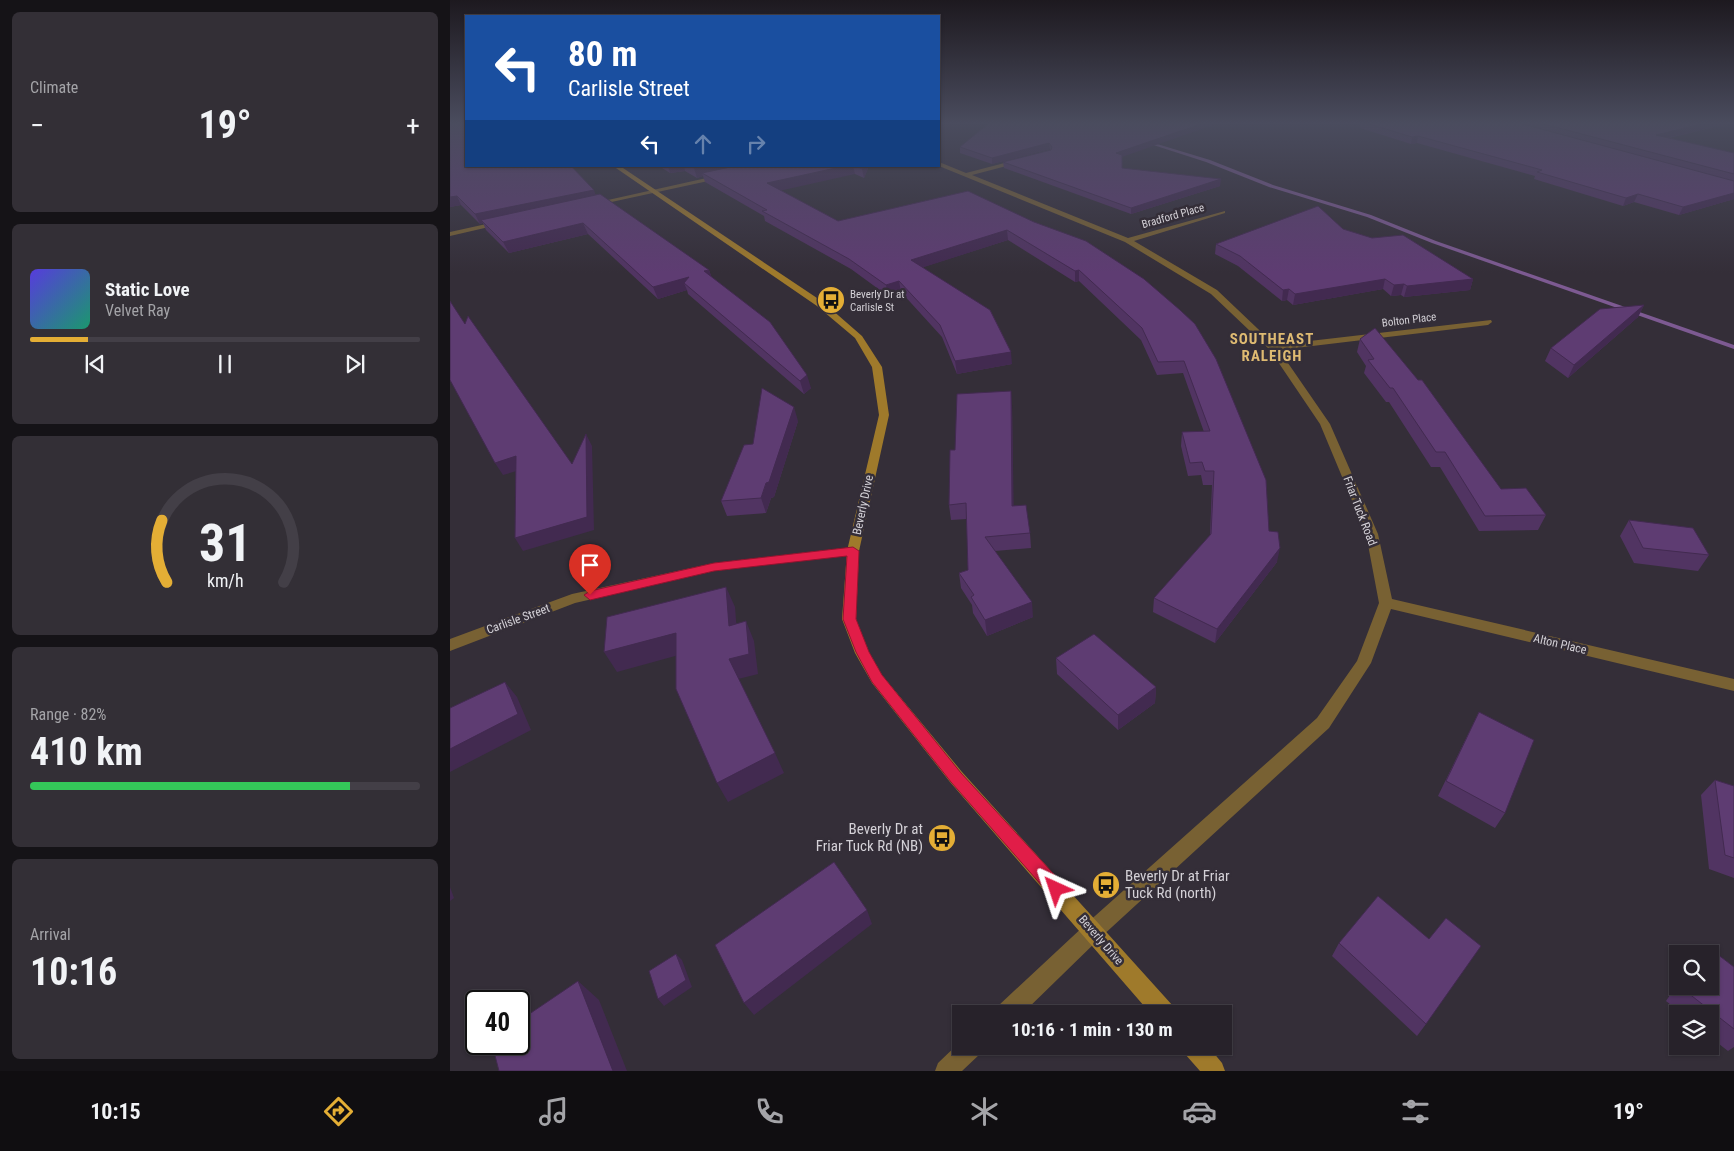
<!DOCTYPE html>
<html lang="en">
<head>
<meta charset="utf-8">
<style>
	body { margin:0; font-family:"Roboto Condensed",sans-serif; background:#332f36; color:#f1f3f6; height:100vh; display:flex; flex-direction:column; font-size:19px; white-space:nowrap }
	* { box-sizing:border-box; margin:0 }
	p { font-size:16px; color:#a4a4a8 }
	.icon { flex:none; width:28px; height:28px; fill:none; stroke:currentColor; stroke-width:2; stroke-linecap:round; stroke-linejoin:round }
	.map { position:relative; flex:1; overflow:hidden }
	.side { display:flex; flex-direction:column; gap:12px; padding:12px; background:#151317; width:450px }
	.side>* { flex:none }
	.top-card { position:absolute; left:15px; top:15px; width:475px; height:152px; border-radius:0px; box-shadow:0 1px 4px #0004,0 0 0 1px #433f47; background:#1a4fa0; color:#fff; overflow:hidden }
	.buttons { position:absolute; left:1219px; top:945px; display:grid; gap:10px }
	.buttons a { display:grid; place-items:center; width:50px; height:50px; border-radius:0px; background:#27222a; box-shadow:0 1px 4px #0004,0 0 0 1px #433f47; font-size:25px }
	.speed { position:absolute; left:15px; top:990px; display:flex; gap:10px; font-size:25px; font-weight:700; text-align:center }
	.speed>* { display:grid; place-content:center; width:65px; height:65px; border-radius:50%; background:#27222a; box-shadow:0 1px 4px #0004,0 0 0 1px #433f47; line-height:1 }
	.speed .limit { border:2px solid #111; border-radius:8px; background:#fff; color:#111 }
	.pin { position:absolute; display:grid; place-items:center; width:42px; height:42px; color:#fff; margin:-51px -21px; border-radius:50% 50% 50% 0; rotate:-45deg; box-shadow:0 0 5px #0007 }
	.pin .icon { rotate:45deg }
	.me { position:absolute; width:55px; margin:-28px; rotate:318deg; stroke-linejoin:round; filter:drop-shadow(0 0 4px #0008) }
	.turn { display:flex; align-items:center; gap:18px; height:105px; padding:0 20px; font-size:22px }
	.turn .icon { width:65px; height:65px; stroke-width:2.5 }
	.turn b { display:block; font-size:35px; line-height:42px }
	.lanes { display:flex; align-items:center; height:48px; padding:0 20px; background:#0003; justify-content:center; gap:25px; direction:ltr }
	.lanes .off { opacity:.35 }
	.big { font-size:38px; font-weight:700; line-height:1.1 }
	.side .widget { flex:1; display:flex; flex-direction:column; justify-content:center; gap:8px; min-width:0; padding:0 18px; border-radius:8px; background:#332f36 }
	.side .dial { align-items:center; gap:0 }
	.dial svg { height:130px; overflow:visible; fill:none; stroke:#433f47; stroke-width:7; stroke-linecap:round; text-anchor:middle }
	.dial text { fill:#f1f3f6; stroke:none }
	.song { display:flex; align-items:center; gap:15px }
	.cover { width:60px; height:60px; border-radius:8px; background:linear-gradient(135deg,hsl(250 70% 55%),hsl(160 70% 35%)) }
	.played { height:5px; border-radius:2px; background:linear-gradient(90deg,#e4ae35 15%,#433f47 15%) }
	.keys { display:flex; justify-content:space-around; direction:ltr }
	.heat { display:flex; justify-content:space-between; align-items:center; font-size:28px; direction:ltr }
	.charge { height:8px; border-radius:4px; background:linear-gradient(90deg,#34c759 82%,#433f47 0) }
	.trip { position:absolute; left:502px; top:1005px; width:280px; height:50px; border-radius:0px; background:#27222a; box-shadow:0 1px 4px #0004,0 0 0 1px #433f47; font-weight:700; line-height:50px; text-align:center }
	.tabs { display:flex; height:80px; justify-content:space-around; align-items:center; background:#100e11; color:#a4a4a8 }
	.tabs .icon { width:35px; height:35px }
	.tabs .active { color:#e4ae35 }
	.tabs b { font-size:22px; color:#f1f3f6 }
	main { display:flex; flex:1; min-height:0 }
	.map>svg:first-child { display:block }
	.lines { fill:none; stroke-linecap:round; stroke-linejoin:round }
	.stream { fill:#7d5a92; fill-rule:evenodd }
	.street { fill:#786133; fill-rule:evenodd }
	.secondary { fill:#9f7a2b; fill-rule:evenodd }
	.wall { fill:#513462 }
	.shaded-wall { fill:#422a50 }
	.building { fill:#5e3c72; stroke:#422a50 }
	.route { fill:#e11d48; stroke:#92132f }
	.labels { text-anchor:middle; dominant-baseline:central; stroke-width:5; stroke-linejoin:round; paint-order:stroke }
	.far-street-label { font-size:11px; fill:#d4d1d7; stroke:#342e38 }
	.far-poi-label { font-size:11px; fill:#d4d1d7; stroke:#342e38; text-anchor:start }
	.street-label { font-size:12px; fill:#d4d1d7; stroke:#342e38 }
	.far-district-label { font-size:15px; font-weight:bold; letter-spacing:1px; fill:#deba72; stroke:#342e38 }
	.near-poi-label { font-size:15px; fill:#d4d1d7; stroke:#342e38; text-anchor:end }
</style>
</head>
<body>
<main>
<section class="side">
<div class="widget"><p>Climate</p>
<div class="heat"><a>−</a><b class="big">19°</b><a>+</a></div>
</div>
<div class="widget">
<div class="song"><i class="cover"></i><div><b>Static Love</b><p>Velvet Ray</p></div></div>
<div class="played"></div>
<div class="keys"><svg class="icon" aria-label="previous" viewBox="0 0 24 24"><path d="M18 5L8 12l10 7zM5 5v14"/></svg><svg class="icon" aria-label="pause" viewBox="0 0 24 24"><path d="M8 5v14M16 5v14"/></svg><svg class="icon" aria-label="next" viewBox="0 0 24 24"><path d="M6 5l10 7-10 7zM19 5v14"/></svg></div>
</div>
<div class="widget dial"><svg viewBox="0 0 100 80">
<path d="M14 69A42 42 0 1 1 86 69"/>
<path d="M14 69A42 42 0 0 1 11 31" stroke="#e4ae35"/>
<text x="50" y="56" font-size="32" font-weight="700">31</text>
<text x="50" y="72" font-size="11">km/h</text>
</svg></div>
<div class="widget"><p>Range · 82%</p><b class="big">410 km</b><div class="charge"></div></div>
<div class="widget"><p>Arrival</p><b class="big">10:16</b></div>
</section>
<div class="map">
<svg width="1284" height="1071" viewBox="0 0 1284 1071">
	<rect width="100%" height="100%" fill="#342e38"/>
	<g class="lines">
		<path class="stream" d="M694,140l66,20 63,25 98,30 65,26 298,104v4l-302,-106 -65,-26 -98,-30 -63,-25 -62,-20z"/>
		<path class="street" d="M570,159l2,3 -50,13 156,63 97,-27v2l-91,28 83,49 58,55 216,-25 1,2 -4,3 -209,25 51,74 48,110 14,65 342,80v12l-343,-82 -20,54 -42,65 -229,210 -78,76h-27l3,-8 88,-82 231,-206 40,-57 22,-58 -13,-69 -46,-110 -50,-74 -59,-56 -86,-52 -186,-76v-4l27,11z
			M270,175l2,3 -129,28 -3,-2z
			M50,221l2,1v2l-52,12v-4z
			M403,547l5,1 1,3 -1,3 -144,17 -139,32 -125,48v-12l122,-45 142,-31z
			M511,1041v5h22l-3,8 -18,17h-27l3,-8z"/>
		<path class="secondary" d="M163,166h7l203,136 39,34 20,31 7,48 -30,136 -3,68 13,33 13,23 80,97 211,234 3,8h-25l-201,-232 -78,-99 -17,-30 -13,-34 5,-68 32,-136 -7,-48 -17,-29 -38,-32z
			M732,1046h26l14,17 3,8h-25l-15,-17z"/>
	</g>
	<path class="wall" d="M0,123l146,72 113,75 2,6 100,112 -7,6 -116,-100 -1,-4 -29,9 -70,-65 -79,19 -23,-23 -3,-7 -3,1 -19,-19 -11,2z
		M539,123l133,34v11l98,18 -89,28 -127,-46 -1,-6 47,-12v-1l-58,15 -32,-11v-6z
		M905,123h376l-62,15 65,15v46l-55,16 -45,-13 -11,4 -89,-27 1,-3 -118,-33 -6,1 -51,-16v-3z
		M209,166h210l-5,12 -9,-4h-5l-70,16 58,31 130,-30 176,88 125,252 8,31 -62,81 -62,-31 1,-14 56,-62 2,-51h-9l-2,-10 -13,1 -7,-30 1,-14h22l-21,-59 -26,2 -16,-35 -62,-59 -4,1 -67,-42 -85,27 89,97 -55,10 -15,-37 -41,-45 -13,4 -37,-27 -86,-48 -1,-5 -59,-34 -2,-6 -6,2 -12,-7 -15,2z
		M893,229l130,50 -3,11 -66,7 -3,-2 -10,1 -8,-7 -90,16 -6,-5 -5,1 -44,-35 -23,-12 1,-10z
		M1194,305l-6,12 -70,61 -23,-17 6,-13z
		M910,339l141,150 45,26 -8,15 -59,1 -39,-64h-9l-42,-65h-3l-22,-29 2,-7 -9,-14z
		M562,405l1,101 17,27 1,15 -36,3 38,66 -46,19 -14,-23 -1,-8 -11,-17 -2,-15 9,-3 -1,-51 -16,1 -2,-15 6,-55z
		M348,421l-24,76 -3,1 -5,15 -39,3 -6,-15z
		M1179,520l80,35 -11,16 -64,-8 -14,-27z
		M606,658l100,29 -1,16 -37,27 -61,-56z
		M1029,712l26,101 -10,15 -57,-32 33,-68z
		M1265,780l19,6v92l-25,-9 -8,-74z
		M979,939l-3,85 -9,12 -85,-80 7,-13z
		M1258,947l26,20v80l-6,4 -18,-14v-23h-28l-16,-13 12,-18v3h32v-32h-11z"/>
	<path class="shaded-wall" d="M754,123h15l-103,36v-6z
		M1256,123h25l-78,18 3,-6z
		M968,136l-1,7 -6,1 1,-7z
		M599,143l1,6 -58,15v-6z
		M218,166h16l1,5 -15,2z
		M254,166h46l-48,7 1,3 -6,2 -3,-10z
		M395,166h8l2,8 -85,19 -3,-10z
		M414,166h5l-5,12 -2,-9z
		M771,179l-1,7 -89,28v-6z
		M144,190l3,9 -116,21 2,3 -3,1 -5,-10z
		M1284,193v6l-55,16 4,-8z
		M1188,194l-4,8 -11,4 3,-8z
		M7,196l4,9 -11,2v-10z
		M133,223l5,11 -79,19 -6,-11z
		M557,230l1,10 -96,31 -1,-11z
		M259,270l4,11 -9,-10z
		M629,270v11l-4,1v-11z
		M239,277l-5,6 3,7 -29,9 -5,-12z
		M935,279l-2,10 -90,16 2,-11z
		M1023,279l-3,11 -66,7 3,-11z
		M449,281l2,11 -13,4 -2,-11z
		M954,284l-3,11 -10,1 3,-11z
		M839,289l-2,11 -5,1 1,-11z
		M1194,305l-6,12 -70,61 6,-13z
		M561,352l1,12 -55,10 -2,-13z
		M357,375l4,13 -7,6 -4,-13z
		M561,391l1,14 2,117 -2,-16z
		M344,407l4,14 -24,76 -3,1 -5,15 -5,-15z
		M136,434l6,12 2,84 -71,21 -8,-13 72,-21z
		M66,456l7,13 -20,6 -8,-12z
		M830,548l-3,14 -62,81 2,-14z
		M276,587l9,20 3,39 -9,-20z
		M582,602l1,15 -46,19 -2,-16z
		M296,621l8,20 4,33 -20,5 -9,-20z
		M226,633l10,20 -69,19 -13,-20z
		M55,682l12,15 14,33 -81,42v-23z
		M706,687l-1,16 -37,27v-15z
		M325,753l9,20 -56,29 -11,-19z
		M0,887l4,11 -4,3z
		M417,910l5,14 -118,91 -10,-12z
		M226,954l6,6 10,27 -28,19 -6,-7z
		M128,981l21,19 28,71h-14z"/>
	<path class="building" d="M0,123h16v43h105l23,24 -119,24 -18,-18 -7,1z
		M539,123h215l-88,30 6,2v13l99,11 -90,29 -128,-46 48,-12 1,-3 -3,-4 -57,15 -32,-11z
		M916,123h153l215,58v12l-51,14 -45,-13 -12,4 -89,-26 5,-2 -124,-34 -6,1z
		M1090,123h166l-50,12 78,18v21z
		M240,166h14l-10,2z
		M285,166h110l-78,17 71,38 130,-30 66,31 52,19 58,38 36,31 15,14 21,35 50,121 3,51 9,1 2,16 -63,81 -63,-31 57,-64 3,-63h-9l-3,-9 -12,1 -8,-31 28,-1 -26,-70 -26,1 -16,-34 -63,-58 -4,1 -68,-41 -96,30 79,50 21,42 -56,9 -15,-36 -41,-44 -13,4 -37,-26 -87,-48 5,-1 -65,-37z
		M406,166h8l-2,3z
		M150,194l109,76 -5,1 66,51 37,53 -7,6 -116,-98 5,-6 -36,10 -70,-64 -80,19 -22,-22z
		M868,206l25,23 29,9 31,-3 70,44 -66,7 -3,-2 -10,1 -9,-6 -90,15 -6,-5 -6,1 -43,-34 -24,-12z
		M0,301l15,23 3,-8 104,148 14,-30 1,83 -72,21 1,-82 -21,7 -45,-83z
		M1194,305l-70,60 -23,-17 49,-39z
		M925,328l43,52h4l79,109 25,-1 20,27 -61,1 -40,-64h-9l-43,-64h-3l-22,-28 6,-1 -14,-20z
		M312,388l32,19 -25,75 -3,1 -5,15 -40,3 23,-56 9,-1z
		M561,391l1,115 14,-1 4,28 -45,4 47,65 -47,18 -14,-23 3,-2 -15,-22 9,-3 -2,-67 -17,2 1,-55h5l2,-56z
		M1179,520l64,8 16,27 -66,-7z
		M276,587l3,39 17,-5 3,33 -20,5 46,94 -58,30 -41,-94v-56l-72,19 3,-35z
		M644,634l62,53 -38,28 -62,-57z
		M55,682l13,32 -68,35v-41z
		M1029,712l55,28 -29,73 -59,-32z
		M1265,780l19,6v72l-9,-3z
		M384,862l33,48 -123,93 -29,-58z
		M928,896l51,43 17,-21 35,28 -55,78 -87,-81z
		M1258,947l26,20v62l-51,-40 1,-3h26v-32h-6z
		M226,954l10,26 -28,19 -9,-28z
		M128,981l35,90h-114l-7,-27h27v-23z"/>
	<linearGradient id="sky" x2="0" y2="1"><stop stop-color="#1d191f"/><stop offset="0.45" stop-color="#4a4c5e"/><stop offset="1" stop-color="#4a4c5e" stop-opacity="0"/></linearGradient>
	<rect width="1284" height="273" fill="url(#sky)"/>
	<path class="route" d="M403,547l6,4 -3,68 13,33 13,23 79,98 101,110 3,6 -3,6 -6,2 -6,-2 -99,-113 -79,-100 -16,-30 -13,-33 4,-63 -133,15 -124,29 -6,-5 6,-4 124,-28z"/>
	<defs>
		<symbol id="bus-disc" viewBox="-11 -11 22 22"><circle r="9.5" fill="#e4ae35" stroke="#342e38"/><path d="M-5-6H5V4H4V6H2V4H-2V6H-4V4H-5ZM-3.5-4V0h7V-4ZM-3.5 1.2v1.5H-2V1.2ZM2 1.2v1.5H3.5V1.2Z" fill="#111"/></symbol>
	</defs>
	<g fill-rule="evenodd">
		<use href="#bus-disc" x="365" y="284" width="32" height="32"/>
		<use href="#bus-disc" x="476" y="822" width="32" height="32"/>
		<use href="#bus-disc" x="640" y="869" width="32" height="32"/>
	</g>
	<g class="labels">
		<g class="far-street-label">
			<text transform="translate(723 216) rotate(-16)">Bradford Place</text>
			<text transform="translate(959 320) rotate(-7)">Bolton Place</text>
		</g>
		<g class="far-poi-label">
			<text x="400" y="294">Beverly Dr at<tspan x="400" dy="13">Carlisle St</tspan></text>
		</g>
		<g class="street-label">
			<text transform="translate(413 505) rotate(-78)">Beverly Drive</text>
			<text transform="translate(910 511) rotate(69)">Friar Tuck Road</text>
			<text transform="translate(68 619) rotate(-20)">Carlisle Street</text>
			<text transform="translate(1110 644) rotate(13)">Alton Place</text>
			<text transform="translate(651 940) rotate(49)">Beverly Drive</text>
		</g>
		<g class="far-district-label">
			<text x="822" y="339">SOUTHEAST<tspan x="822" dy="17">RALEIGH</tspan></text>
		</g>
		<g class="near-poi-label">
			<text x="473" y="829">Beverly Dr at<tspan x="473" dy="17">Friar Tuck Rd (NB)</tspan></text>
			<text x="675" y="876" text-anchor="start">Beverly Dr at Friar<tspan x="675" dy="17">Tuck Rd (north)</tspan></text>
		</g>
	</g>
</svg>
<div class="buttons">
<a><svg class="icon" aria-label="search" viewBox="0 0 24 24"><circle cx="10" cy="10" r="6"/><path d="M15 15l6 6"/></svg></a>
<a><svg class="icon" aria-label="layers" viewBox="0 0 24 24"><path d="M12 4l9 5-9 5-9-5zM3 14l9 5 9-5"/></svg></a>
</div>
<div class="speed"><div class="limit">40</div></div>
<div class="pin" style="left:140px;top:595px;background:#d93025"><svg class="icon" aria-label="arrive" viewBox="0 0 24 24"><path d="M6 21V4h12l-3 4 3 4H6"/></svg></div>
<svg class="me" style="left:606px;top:889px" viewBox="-20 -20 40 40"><path d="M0-17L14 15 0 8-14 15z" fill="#e11d48" stroke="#fff" stroke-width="4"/></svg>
<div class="trip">10:16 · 1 min · 130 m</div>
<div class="top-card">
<div class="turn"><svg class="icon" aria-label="left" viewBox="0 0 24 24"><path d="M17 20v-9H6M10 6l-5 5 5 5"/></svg><div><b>80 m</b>Carlisle Street</div></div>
<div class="lanes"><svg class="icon" aria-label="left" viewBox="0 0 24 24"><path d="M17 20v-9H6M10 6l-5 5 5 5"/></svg><svg class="icon off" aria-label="ahead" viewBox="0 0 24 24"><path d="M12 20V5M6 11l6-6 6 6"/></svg><svg class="icon off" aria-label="right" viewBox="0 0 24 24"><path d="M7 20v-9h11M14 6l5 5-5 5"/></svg></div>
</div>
</div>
</main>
<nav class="tabs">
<b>10:15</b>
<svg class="icon active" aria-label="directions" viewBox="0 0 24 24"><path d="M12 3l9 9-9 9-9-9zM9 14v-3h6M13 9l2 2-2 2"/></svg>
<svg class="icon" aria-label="music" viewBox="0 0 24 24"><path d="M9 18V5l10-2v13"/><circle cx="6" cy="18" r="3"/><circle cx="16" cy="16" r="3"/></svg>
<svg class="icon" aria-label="phone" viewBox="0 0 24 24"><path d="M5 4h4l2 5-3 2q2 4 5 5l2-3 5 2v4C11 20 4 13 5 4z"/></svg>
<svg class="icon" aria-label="climate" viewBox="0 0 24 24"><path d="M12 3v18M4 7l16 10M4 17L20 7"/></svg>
<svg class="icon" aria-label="car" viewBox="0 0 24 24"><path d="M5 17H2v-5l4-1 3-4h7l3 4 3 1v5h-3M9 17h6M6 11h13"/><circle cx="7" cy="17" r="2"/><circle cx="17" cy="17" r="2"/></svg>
<svg class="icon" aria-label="filters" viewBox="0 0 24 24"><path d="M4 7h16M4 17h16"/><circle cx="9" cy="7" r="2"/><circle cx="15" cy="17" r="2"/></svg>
<b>19°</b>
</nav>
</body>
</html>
